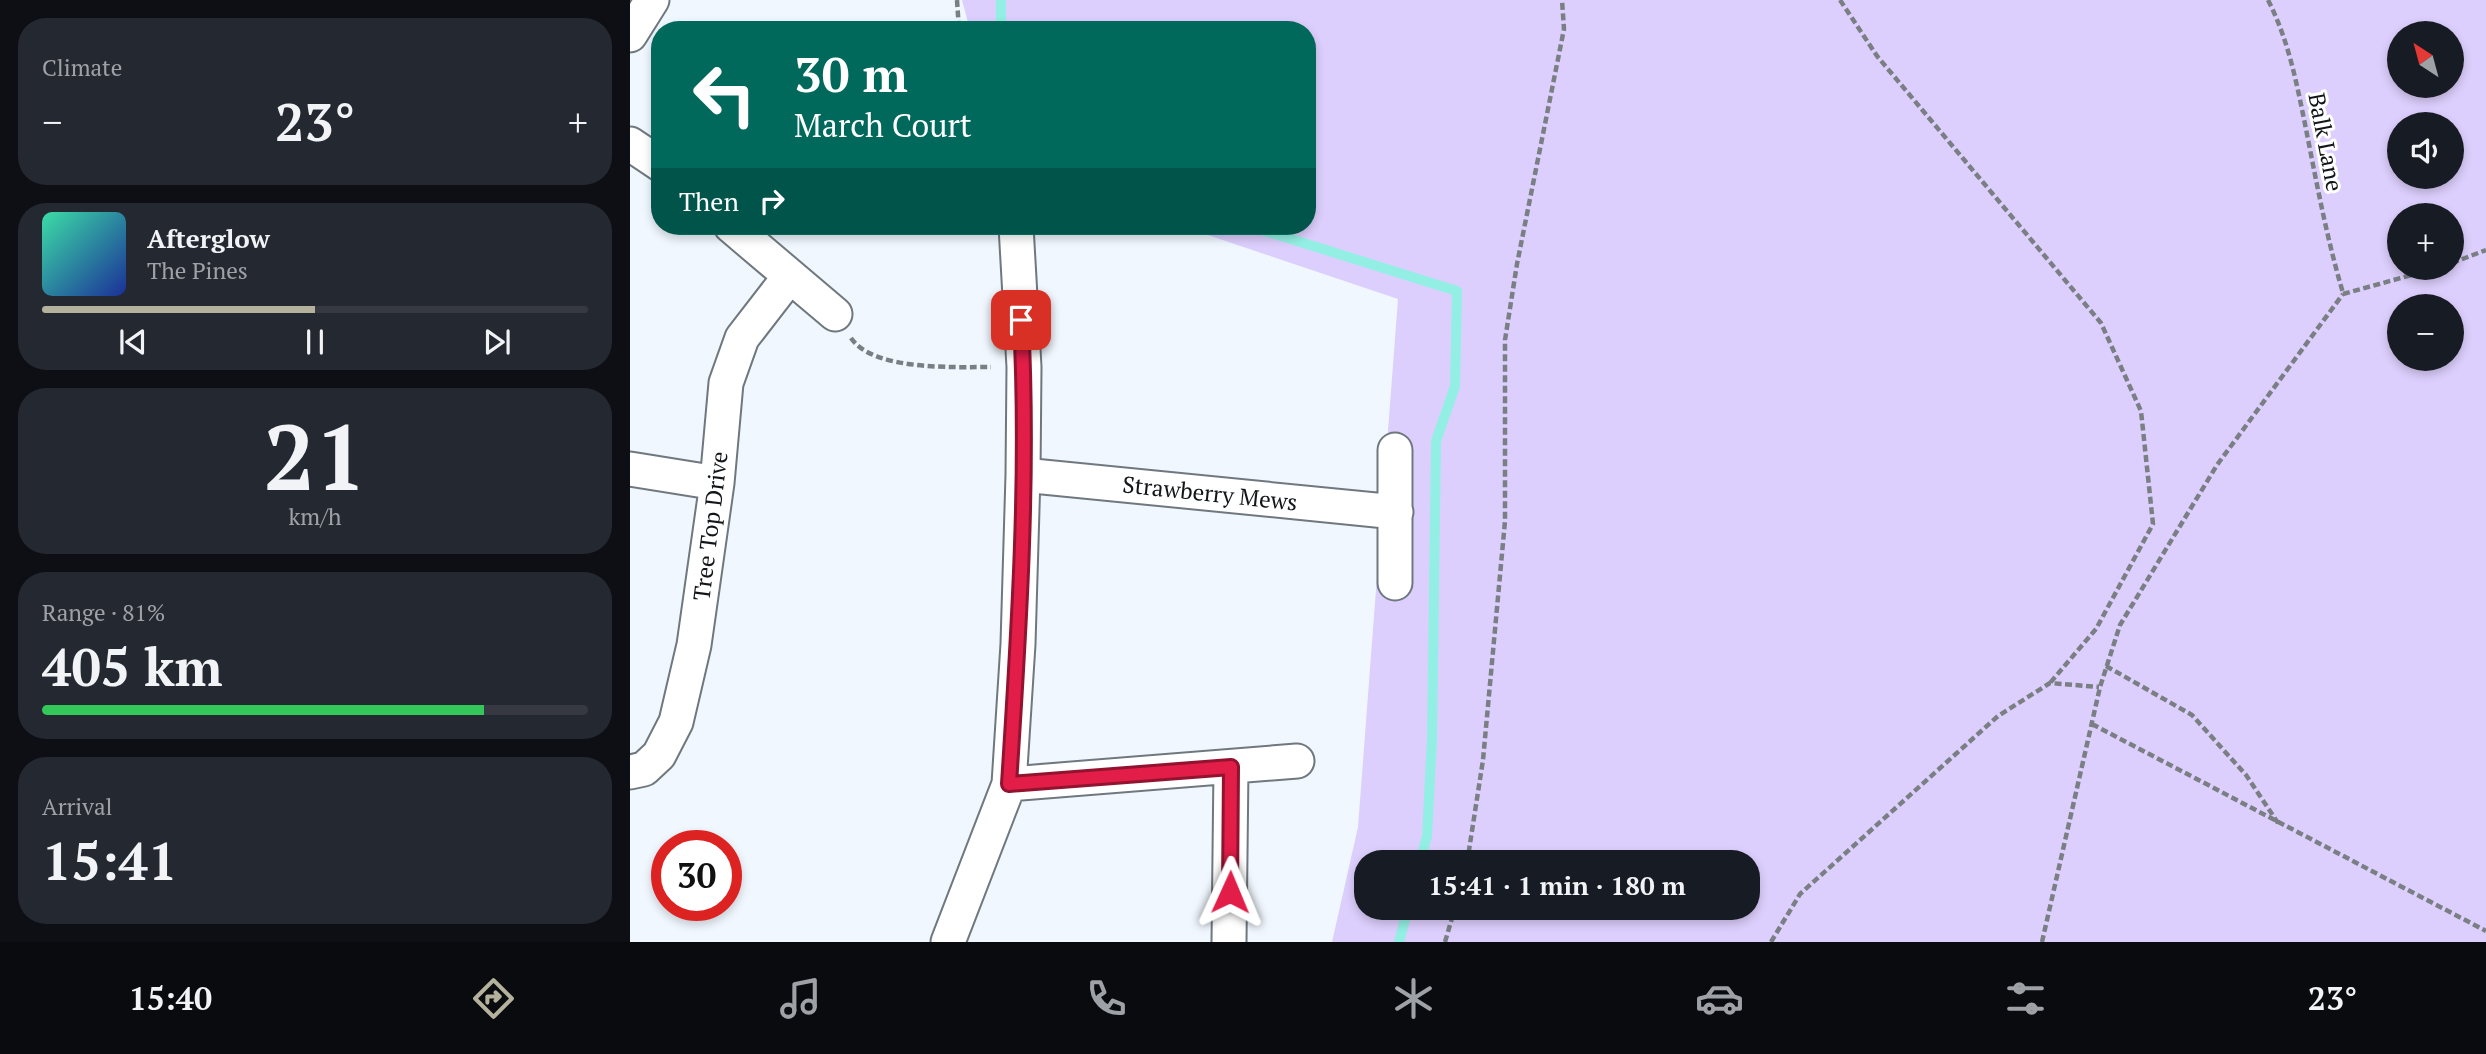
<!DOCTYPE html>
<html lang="en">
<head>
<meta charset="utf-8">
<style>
	body { margin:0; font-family:"PT Serif",serif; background:#242831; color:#f1f3f6; height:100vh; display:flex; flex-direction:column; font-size:26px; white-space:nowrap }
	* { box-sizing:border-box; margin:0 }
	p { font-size:23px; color:#9ea1a6 }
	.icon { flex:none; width:38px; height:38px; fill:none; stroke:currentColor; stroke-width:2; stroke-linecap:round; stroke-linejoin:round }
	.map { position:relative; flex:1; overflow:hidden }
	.sheet { display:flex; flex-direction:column; gap:18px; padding:18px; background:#0d0f14; width:630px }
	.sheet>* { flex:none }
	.top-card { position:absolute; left:21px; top:21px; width:665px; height:214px; border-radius:28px; box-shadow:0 4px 10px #0003; background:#00695c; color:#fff; overflow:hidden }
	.needle { width:46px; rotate:324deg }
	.fabs { position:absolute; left:1757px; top:21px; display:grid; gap:14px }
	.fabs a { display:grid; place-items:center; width:77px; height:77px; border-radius:50%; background:#171b24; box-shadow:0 4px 10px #0003; font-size:35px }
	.speed { position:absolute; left:21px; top:830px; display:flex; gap:14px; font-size:35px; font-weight:700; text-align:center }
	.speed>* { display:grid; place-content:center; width:91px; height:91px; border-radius:50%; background:#171b24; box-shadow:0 4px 10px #0003; line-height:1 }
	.speed .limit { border:10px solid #d22; background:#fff; color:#111 }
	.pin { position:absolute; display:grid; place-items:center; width:60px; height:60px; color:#fff; margin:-30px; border-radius:14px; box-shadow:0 4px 10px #0006 }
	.me { position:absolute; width:77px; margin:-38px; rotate:1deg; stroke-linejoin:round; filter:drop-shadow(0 0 5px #0008) }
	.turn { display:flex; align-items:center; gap:24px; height:147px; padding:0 28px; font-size:32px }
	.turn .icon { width:91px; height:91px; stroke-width:2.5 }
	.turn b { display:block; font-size:49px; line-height:60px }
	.then { display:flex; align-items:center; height:66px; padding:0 28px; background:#0003; gap:14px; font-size:26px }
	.big { font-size:52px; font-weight:700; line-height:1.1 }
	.sheet .tile { flex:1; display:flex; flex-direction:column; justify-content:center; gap:10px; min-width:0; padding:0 24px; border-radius:28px; background:#242831 }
	.sheet .dial { align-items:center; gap:0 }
	.dial b { font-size:91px; line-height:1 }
	.song { display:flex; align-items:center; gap:21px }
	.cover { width:84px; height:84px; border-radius:10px; background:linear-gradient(135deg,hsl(160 70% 55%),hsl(230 70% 35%)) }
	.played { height:7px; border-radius:4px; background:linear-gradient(90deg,#b4b19c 50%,#363941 50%) }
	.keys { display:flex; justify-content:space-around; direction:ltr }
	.heat { display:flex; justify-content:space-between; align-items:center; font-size:38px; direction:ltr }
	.charge { height:10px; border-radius:5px; background:linear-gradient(90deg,#34c759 81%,#363941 0) }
	.trip { position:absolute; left:724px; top:850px; width:406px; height:70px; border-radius:28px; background:#171b24; box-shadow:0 4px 10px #0003; font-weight:700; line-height:70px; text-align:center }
	.tab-bar { display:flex; height:112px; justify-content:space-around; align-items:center; background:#090b0e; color:#9ea1a6 }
	.tab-bar .icon { width:49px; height:49px }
	.tab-bar .on { color:#b4b19c }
	.tab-bar b { font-size:32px; color:#f1f3f6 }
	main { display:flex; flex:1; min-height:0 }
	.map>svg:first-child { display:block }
	.green { fill:#ddcffd; fill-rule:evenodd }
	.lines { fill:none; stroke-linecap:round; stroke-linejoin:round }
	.stream { stroke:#93efe3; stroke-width:10 }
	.minor-casing { stroke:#6f787e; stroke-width:37 }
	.path { stroke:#7a7f84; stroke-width:4.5; stroke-dasharray:7 3.5; stroke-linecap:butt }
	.minor { stroke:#fff; stroke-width:33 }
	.route-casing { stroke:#92132f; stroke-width:18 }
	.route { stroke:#e11d48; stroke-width:12 }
	.labels { text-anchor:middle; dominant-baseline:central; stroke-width:6; stroke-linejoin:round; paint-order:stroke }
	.street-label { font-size:23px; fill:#131619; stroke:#fff }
</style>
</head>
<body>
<main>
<section class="sheet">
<div class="tile"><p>Climate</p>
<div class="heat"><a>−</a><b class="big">23°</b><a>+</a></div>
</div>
<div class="tile">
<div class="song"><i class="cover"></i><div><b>Afterglow</b><p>The Pines</p></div></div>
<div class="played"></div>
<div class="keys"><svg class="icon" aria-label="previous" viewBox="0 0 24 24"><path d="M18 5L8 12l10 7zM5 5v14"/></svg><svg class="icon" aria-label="pause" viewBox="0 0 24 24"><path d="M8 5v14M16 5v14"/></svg><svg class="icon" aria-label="next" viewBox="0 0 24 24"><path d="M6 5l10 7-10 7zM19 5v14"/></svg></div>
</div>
<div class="tile dial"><b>21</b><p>km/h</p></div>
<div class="tile"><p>Range · 81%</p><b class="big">405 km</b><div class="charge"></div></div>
<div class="tile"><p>Arrival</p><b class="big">15:41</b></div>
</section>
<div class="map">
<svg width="1856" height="942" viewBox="0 0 1856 942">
	<rect width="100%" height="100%" fill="#f0f7fe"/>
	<path class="green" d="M332,0h1524v942h-1154l26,-115 40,-528 -217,-73h126v-196h-337zM1769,33h53v53h-53zM1769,124h53v53h-53zM1769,215h53v53h-53zM1769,306h53v53h-53zM737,863h381v45h-381z"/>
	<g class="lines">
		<path class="stream" d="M371,0v30
			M619,226l208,65 -2,95 -19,55 -4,299 -5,96 -7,27
			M769,942l9,-34"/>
		<defs>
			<path id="minor" d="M0,35l22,-35
				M0,144l30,20
				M101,226l104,88
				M765,450v133
				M0,469l87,14
				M393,475l373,37
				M0,772l14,-3 15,-14 17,-33 18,-77 23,-162 9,-100 16,-45 48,-62
				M379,784l288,-23
				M318,942l61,-158 9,-140 5,-169 1,-108 -8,-141
				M599,942l2,-175"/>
		</defs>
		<use href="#minor" class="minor-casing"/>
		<path class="path" d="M327,0l2,30
			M1210,0l37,56 224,267 40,88 12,113 -57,105 -46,54
			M1638,0c21,41 29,85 38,129 11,56 21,110 37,164
			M1822,263l34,-13
			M1713,294l94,-26
			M221,338c22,33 104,29 140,29
			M1476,666l86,49 54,60 32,48
			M1462,724l394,207
			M837,863l16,-103 22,-239v-181l12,-76 47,-235 -2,-29
			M815,942l10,-34
			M1141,942l29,-48 198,-178 52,-33 49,4
			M1412,942l58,-255 20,-62 97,-160 126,-171"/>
		<use href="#minor" class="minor"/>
	</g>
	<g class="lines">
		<defs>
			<path id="route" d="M391,320c8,154 -2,310 -12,464l222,-17 -1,125"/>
		</defs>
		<use href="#route" class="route-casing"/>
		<use href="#route" class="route"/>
	</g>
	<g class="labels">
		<g class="street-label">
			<text transform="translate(1696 142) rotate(79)">Balk Lane</text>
			<text transform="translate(580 493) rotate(6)">Strawberry Mews</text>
			<text transform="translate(80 526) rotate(-83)">Tree Top Drive</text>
		</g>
	</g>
</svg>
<div class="fabs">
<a><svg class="needle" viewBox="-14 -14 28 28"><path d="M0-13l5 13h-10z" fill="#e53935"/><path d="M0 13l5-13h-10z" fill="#9ea1a6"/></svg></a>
<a><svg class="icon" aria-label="sound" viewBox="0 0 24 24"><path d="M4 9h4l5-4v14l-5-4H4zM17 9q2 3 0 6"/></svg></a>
<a>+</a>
<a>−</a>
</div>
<div class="speed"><div class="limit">30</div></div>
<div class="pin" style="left:391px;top:320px;background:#d93025"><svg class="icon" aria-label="arrive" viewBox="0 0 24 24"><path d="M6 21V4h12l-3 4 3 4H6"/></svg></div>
<svg class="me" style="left:600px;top:892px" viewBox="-20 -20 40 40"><path d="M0-17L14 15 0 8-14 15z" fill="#e11d48" stroke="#fff" stroke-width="4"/></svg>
<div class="trip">15:41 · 1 min · 180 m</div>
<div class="top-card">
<div class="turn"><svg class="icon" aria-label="left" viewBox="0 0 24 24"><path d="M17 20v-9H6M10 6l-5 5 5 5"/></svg><div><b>30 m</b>March Court</div></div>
<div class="then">Then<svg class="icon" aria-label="right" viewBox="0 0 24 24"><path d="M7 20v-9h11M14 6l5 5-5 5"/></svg></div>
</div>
</div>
</main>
<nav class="tab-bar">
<b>15:40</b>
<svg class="icon on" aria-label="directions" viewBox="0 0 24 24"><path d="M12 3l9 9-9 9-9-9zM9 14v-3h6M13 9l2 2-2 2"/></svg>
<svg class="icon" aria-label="music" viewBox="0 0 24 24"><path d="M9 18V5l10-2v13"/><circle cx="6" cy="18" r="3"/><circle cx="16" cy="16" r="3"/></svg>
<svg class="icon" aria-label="phone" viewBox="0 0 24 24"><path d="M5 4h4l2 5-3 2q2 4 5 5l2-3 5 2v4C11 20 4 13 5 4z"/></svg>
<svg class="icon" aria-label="climate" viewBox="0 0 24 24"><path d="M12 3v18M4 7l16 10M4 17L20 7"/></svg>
<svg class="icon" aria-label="car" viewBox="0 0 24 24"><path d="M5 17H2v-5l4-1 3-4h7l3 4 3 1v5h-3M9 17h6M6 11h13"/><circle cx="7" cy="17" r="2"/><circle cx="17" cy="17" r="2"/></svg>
<svg class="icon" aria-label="filters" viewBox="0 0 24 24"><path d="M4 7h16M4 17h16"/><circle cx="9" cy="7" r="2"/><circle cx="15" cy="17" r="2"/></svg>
<b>23°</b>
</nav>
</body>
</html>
